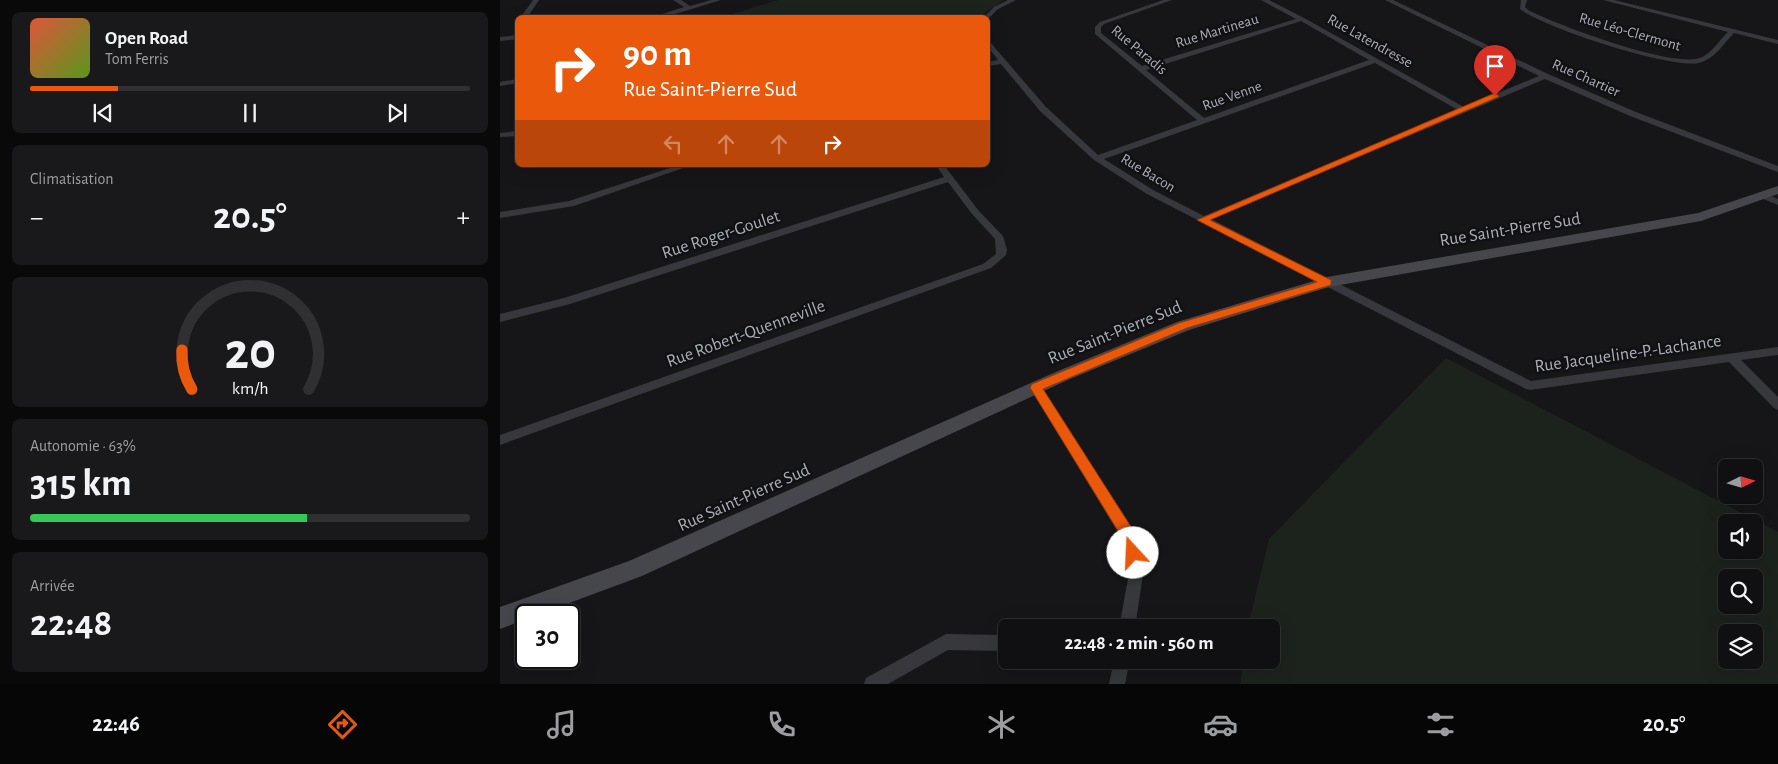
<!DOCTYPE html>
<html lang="fr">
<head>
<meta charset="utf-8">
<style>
	body { margin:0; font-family:"Alegreya Sans",sans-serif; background:#19191b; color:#f1f3f6; height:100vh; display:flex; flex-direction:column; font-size:19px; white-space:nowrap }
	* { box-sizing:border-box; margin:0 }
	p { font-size:16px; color:#9c9d9f }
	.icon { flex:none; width:28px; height:28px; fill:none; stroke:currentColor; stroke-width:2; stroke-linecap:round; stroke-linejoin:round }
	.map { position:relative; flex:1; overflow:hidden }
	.details { display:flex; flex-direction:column; gap:12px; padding:12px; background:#09090a; width:500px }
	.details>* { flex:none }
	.hud { position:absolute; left:15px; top:15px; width:475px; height:152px; border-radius:8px; box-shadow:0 5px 20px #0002,0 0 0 1px #303032; background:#ea580c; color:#fff; overflow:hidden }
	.needle { width:32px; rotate:85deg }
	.tools { position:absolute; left:1218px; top:459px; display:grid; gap:10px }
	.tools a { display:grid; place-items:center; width:45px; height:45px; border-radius:8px; background:#101012; box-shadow:0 5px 20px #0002,0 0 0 1px #303032; font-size:25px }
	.speed { position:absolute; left:15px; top:604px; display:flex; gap:10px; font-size:25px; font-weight:700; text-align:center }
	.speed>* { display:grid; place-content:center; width:65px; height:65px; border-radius:50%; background:#101012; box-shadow:0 5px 20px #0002,0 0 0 1px #303032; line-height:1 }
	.speed .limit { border:2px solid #111; border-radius:8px; background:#fff; color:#111 }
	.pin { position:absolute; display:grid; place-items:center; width:42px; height:42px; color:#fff; margin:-51px -21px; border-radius:50% 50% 50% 0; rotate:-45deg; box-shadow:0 0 5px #0007 }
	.pin .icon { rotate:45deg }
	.me { position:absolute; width:55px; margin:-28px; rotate:340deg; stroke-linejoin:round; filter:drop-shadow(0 0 4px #0008) }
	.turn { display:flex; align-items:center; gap:18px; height:105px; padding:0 25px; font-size:22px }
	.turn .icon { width:65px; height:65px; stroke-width:2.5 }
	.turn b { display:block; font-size:35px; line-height:42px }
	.lanes { display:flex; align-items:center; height:48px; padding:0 25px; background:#0003; justify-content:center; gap:25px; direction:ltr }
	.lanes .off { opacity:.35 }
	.big { font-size:38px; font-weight:700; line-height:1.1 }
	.details .widget { flex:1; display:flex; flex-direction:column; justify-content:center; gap:8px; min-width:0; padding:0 18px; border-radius:8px; background:#19191b }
	.details .dial { align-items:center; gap:0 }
	.dial svg { height:130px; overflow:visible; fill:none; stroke:#303032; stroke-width:7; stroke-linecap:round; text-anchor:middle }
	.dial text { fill:#f1f3f6; stroke:none }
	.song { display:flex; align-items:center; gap:15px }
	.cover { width:60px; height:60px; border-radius:8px; background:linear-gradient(135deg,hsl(10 70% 55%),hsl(90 70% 35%)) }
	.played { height:5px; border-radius:2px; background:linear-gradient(90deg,#ea580c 20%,#303032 20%) }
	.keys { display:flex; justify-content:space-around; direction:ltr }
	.heat { display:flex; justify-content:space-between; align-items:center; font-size:28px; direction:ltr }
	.charge { height:8px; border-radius:4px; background:linear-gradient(90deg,#34c759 63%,#303032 0) }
	.trip { position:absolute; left:498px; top:619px; width:282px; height:50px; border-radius:8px; background:#101012; box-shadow:0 5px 20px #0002,0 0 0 1px #303032; font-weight:700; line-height:50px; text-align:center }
	.tabs { display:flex; height:80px; justify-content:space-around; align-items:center; background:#060607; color:#9c9d9f }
	.tabs .icon { width:35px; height:35px }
	.tabs .selected { color:#ea580c }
	.tabs b { font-size:22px; color:#f1f3f6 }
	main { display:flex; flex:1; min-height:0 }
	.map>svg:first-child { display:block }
	.green { fill:#1c231d; fill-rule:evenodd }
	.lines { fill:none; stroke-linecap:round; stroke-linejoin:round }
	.street { fill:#37383d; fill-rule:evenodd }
	.secondary { fill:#45474d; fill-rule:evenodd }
	.route { fill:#ea580c; stroke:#983908 }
	.labels { text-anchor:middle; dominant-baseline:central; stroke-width:5; stroke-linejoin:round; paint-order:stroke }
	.far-street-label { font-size:15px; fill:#a8adb8; stroke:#111113 }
	.street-label { font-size:18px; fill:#a8adb8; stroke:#111113 }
</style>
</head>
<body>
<main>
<section class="details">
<div class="widget">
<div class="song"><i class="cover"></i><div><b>Open Road</b><p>Tom Ferris</p></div></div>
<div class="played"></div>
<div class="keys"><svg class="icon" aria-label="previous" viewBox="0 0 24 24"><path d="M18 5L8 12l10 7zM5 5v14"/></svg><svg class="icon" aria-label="pause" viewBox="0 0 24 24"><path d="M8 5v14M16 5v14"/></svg><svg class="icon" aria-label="next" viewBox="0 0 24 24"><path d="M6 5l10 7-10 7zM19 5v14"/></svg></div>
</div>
<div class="widget"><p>Climatisation</p>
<div class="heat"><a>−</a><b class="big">20.5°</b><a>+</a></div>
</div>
<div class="widget dial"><svg viewBox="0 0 100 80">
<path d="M14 69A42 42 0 1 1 86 69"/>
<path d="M14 69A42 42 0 0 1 8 45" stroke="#ea580c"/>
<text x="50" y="56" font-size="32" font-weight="700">20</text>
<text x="50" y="72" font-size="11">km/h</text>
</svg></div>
<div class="widget"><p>Autonomie · 63%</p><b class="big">315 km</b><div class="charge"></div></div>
<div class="widget"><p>Arrivée</p><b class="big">22:48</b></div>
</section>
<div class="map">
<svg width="1278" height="684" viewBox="0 0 1278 684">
	<rect width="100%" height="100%" fill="#161618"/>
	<path class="green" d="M278,0h226l-25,17h-256z
		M946,358l332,174v152h-538l4,-24h27v-32l-23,-1 21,-88zM1226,522h28v28h-28zM1226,578h28v27h-28zM1226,632h28v28h-28z"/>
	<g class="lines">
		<path class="street" d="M33,0h6l-12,18h-7z
			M173,0h8l9,6 21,-6h10l-59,18h-12l34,-11z
			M508,0h8l-18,9 -10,10v-1h-5l11,-11z
			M663,0h9l-68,24 -3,3v6l41,33 154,-47 -35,-19h8l35,18 160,89 75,-31 -154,-76h8l155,74 88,38 142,54v6l-3,-1 -145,-55 -85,-37 -334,140 320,162 247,-34v8l-37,5 37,37v13l-4,-2 -45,-46 -199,28 -4,-1 -379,-195 -53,-34 -54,-49 -39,-47 -13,2v-4l10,-2 -10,-13v-6l2,1 56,65 52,48 99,-35 -102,-86v-7l5,-5zM801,21l68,39 -165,58 -58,-48zM875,63l83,47 -254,106 -51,-26 -49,-31z
			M1021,0h6l-2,7 3,3c32,16 134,54 168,49 14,-2 23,-19 32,-27l-125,-32h11l164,40v4l-44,-11c-10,10 -19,26 -35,30 -29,6 -155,-35 -179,-54z
			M18,35v4l-18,2v-4z
			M18,79v4l-18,3v-4z
			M18,131v5l-18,1v-4z
			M179,165h13l-118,41 -74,12v-6l69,-11z
			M436,165h8l34,45 25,26 4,14 -1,5 -15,13 -491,177v-10l483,-171 13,-10 -1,-15 -23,-25 -24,-32 -378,122 -70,18v-8l64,-16 380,-121z
			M1264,193l14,6v6l-17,-7 -2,-2z
			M536,384l4,1 96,152 8,31 -9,60h-16l11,-60 -8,-29 -90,-148 -2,-3 2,-3z
			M446,634l60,1v16l-58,-1 -60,34h-24l2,-6z
			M593,660h37l-5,24h-16l3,-14 -17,-4z"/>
		<path class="secondary" d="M1278,186v8l-77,27 -372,66 -140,43 -119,49 -428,197 -105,39h-11v4l-26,10v-22l129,-46 429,-190 119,-49 150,-45 371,-64z"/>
	</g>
	<path class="route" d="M995,93l4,3 -1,1 -288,123 121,60v5l-144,43 -144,61 92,144 5,20 -2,4 -5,2 -5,-2 -5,-18 -91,-148 -2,-3 2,-4 147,-61 138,-41 -120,-62z"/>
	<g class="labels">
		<g class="far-street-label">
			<text transform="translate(717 31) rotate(-17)">Rue Martineau</text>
			<text transform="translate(1130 32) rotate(16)">Rue Léo-Clermont</text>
			<text transform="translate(870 41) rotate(29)">Rue Latendresse</text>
			<text transform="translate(639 50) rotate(40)">Rue Paradis</text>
			<text transform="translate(1086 78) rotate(24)">Rue Chartier</text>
			<text transform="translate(732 96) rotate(-20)">Rue Venne</text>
			<text transform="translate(648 173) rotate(31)">Rue Bacon</text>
		</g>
		<g class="street-label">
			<text transform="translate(1010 230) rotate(-9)">Rue Saint-Pierre Sud</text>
			<text transform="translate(221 235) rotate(-18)">Rue Roger-Goulet</text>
			<text transform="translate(615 333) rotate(-22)">Rue Saint-Pierre Sud</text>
			<text transform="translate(246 334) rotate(-20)">Rue Robert-Quenneville</text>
			<text transform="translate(1128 354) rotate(-8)">Rue Jacqueline-P.-Lachance</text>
			<text transform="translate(244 498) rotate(-24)">Rue Saint-Pierre Sud</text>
		</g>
	</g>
</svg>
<div class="tools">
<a><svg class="needle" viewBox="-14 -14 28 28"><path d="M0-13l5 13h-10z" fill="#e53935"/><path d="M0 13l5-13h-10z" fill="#9c9d9f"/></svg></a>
<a><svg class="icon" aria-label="sound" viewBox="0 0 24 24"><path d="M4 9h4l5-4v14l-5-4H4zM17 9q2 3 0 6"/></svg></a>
<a><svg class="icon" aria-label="search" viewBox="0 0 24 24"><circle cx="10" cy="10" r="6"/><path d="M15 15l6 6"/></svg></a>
<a><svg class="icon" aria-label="layers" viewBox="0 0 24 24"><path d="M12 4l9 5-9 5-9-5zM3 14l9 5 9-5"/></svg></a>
</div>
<div class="speed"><div class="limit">30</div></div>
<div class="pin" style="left:995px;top:96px;background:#d93025"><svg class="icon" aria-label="arrive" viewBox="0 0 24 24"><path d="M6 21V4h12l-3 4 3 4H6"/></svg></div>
<svg class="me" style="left:633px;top:553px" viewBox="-20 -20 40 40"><circle r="19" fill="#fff"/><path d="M0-13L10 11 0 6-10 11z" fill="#ea580c"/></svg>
<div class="trip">22:48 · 2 min · 560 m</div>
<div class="hud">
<div class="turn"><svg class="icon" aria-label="right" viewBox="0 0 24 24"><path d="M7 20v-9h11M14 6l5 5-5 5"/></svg><div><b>90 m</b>Rue Saint-Pierre Sud</div></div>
<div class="lanes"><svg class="icon off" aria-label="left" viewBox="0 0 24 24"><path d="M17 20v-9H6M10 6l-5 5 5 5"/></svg><svg class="icon off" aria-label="ahead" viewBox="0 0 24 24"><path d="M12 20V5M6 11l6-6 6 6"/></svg><svg class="icon off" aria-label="ahead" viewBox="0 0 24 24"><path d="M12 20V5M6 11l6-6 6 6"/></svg><svg class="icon" aria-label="right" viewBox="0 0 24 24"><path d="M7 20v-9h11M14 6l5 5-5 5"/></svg></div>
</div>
</div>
</main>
<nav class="tabs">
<b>22:46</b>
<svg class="icon selected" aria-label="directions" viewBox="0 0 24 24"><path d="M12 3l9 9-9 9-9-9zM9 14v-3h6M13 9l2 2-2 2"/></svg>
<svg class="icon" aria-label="music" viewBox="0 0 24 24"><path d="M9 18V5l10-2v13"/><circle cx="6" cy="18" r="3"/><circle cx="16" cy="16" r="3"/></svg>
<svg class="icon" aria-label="phone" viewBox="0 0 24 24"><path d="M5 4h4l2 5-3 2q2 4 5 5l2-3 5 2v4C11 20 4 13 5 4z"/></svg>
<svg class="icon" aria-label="climate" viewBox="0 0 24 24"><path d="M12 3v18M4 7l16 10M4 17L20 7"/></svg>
<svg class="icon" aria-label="car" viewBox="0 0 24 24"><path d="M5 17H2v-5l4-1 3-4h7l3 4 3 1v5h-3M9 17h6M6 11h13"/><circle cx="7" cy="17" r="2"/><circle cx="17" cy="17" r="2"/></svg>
<svg class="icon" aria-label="filters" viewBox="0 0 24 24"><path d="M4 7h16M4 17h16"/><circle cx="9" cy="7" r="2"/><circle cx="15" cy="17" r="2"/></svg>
<b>20.5°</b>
</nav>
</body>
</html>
